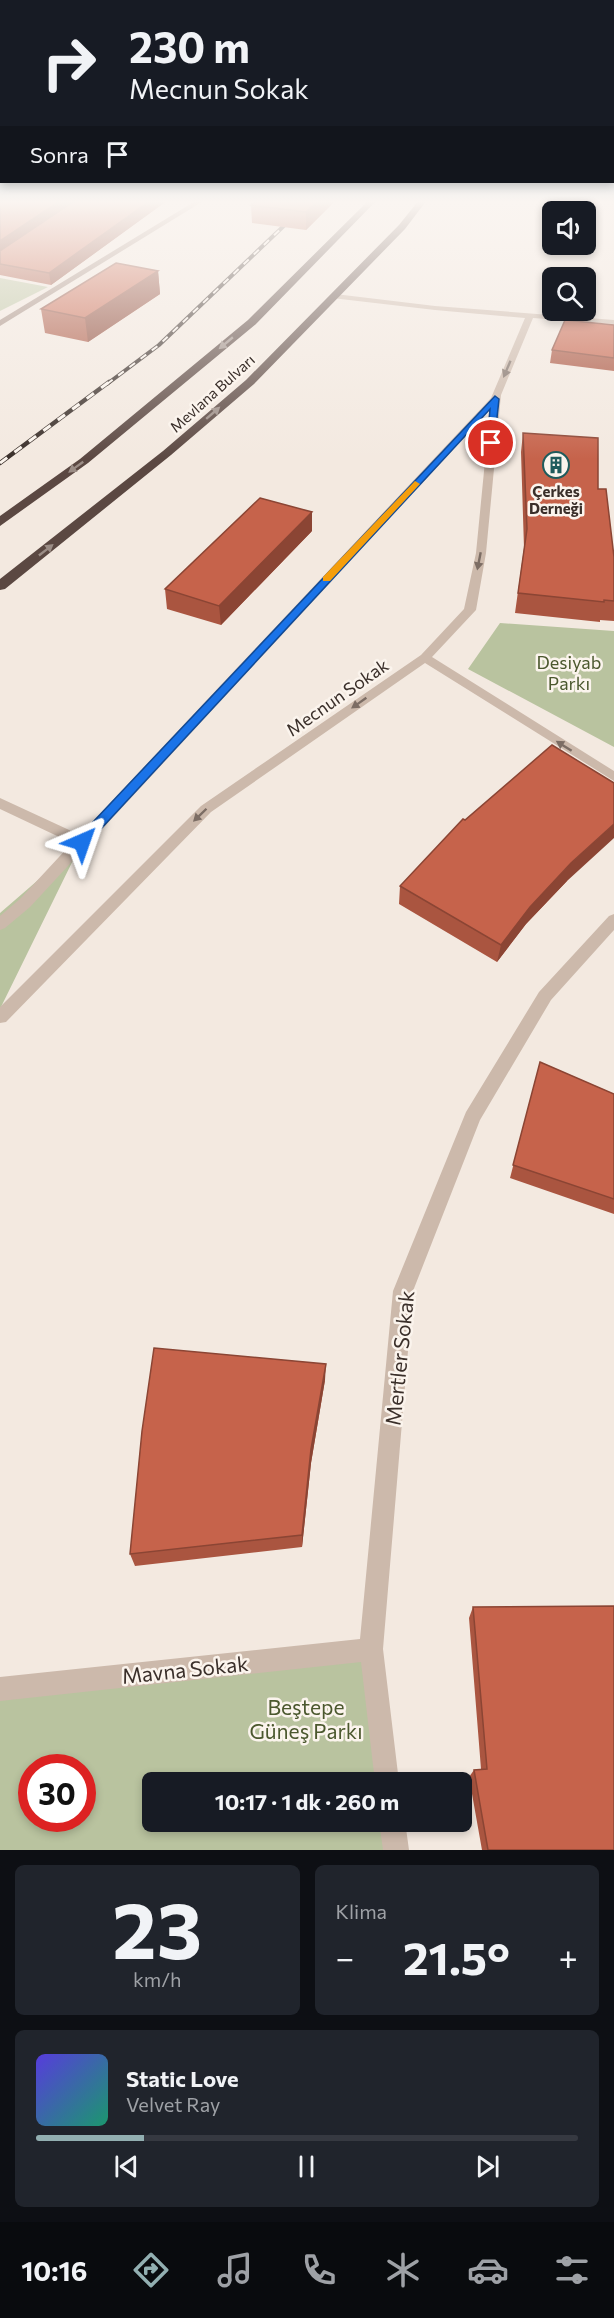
<!DOCTYPE html>
<html lang="tr">
<head>
<meta charset="utf-8">
<style>
	body { margin:0; font-family:Commissioner,sans-serif; background:#20242c; color:#f1f3f6; height:100vh; display:flex; flex-direction:column; font-size:22px; white-space:nowrap }
	* { box-sizing:border-box; margin:0 }
	p { font-size:20px; color:#9ea1a6 }
	.icon { flex:none; width:33px; height:33px; fill:none; stroke:currentColor; stroke-width:2; stroke-linecap:round; stroke-linejoin:round }
	.map { position:relative; height:1850px; overflow:hidden }
	.sheet { display:flex; flex-direction:column; gap:15px; padding:15px; background:#0d0f14; flex:1 }
	.sheet>* { flex:none }
	.guide { position:absolute; left:0px; top:0px; width:615px; height:183px; box-shadow:0 3px 9px #0003; background:#171b24; color:#f1f3f6; overflow:hidden }
	.tools { position:absolute; left:542px; top:201px; display:grid; gap:12px }
	.tools a { display:grid; place-items:center; width:54px; height:54px; border-radius:9px; background:#171b24; box-shadow:0 3px 9px #0003; font-size:30px }
	.speed { position:absolute; left:18px; top:1754px; display:flex; gap:12px; font-size:30px; font-weight:700; text-align:center }
	.speed>* { display:grid; place-content:center; width:78px; height:78px; border-radius:50%; background:#171b24; box-shadow:0 3px 9px #0003; line-height:1 }
	.speed .limit { border:9px solid #d22; background:#fff; color:#111 }
	.pin { position:absolute; display:grid; place-items:center; width:51px; height:51px; color:#fff; margin:-26px; border:3px solid #fff; border-radius:50%; box-shadow:0 2px 6px #0007 }
	.me { position:absolute; width:66px; margin:-33px; rotate:43deg; stroke-linejoin:round; filter:drop-shadow(0 0 4px #0008) }
	.turn { display:flex; align-items:center; gap:21px; height:126px; padding:0 30px; font-size:27px }
	.turn .icon { width:78px; height:78px; stroke-width:2.5 }
	.turn b { display:block; font-size:42px; line-height:51px }
	.then { display:flex; align-items:center; height:57px; padding:0 30px; background:#0003; gap:12px; font-size:22px }
	.big { font-size:45px; font-weight:700; line-height:1.1 }
	.sheet .widget { flex:1; display:flex; flex-direction:column; justify-content:center; gap:9px; min-width:0; padding:0 21px; border-radius:9px; background:#20242c }
	.sheet .dial { align-items:center; gap:0 }
	.dial b { font-size:78px; line-height:1 }
	.song { display:flex; align-items:center; gap:18px }
	.cover { width:72px; height:72px; border-radius:9px; background:linear-gradient(135deg,hsl(250 70% 55%),hsl(160 70% 35%)) }
	.played { height:6px; border-radius:3px; background:linear-gradient(90deg,#92afb1 20%,#363941 20%) }
	.keys { display:flex; justify-content:space-around; direction:ltr }
	.heat { display:flex; justify-content:space-between; align-items:center; font-size:33px; direction:ltr }
	.sheet .tiles { flex:1; display:grid; gap:15px; grid-template-columns:1fr 1fr }
	.widget:last-child { grid-column:span 2 }
	.trip { position:absolute; left:142px; top:1772px; width:330px; height:60px; border-radius:9px; background:#171b24; box-shadow:0 3px 9px #0003; font-weight:700; line-height:60px; text-align:center }
	.menu { display:flex; height:96px; justify-content:space-around; align-items:center; background:#090b0e; color:#9ea1a6 }
	.menu .icon { width:42px; height:42px }
	.menu .selected { color:#92afb1 }
	.menu b { font-size:27px; color:#f1f3f6 }
	.map>svg:first-child { display:block }
	.green { fill:#b9c39f; fill-rule:evenodd }
	.lines { fill:none; stroke-linecap:round; stroke-linejoin:round }
	.street { fill:#ccb9ab; fill-rule:evenodd }
	.secondary { fill:#a0887c; fill-rule:evenodd }
	.highway { fill:#5b4842; fill-rule:evenodd }
	.rail-far1-casing { stroke:#3a2f2a; stroke-width:4 }
	.rail-casing { stroke:#3a2f2a; stroke-width:4.5 }
	.rail-far1 { stroke:#fbf4ed; stroke-width:2; stroke-dasharray:7; stroke-linecap:butt }
	.rail { stroke:#fbf4ed; stroke-width:3; stroke-dasharray:9; stroke-linecap:butt }
	.wall { fill:#aa5540 }
	.shaded-wall { fill:#8b4534 }
	.building { fill:#c6634b; stroke:#8b4534; stroke-width:1.5 }
	.oneway { fill:#9b8d86 }
	.oneway2 { fill:#7c6d64 }
	.route { fill:#1a73e8; stroke:#114b97; stroke-width:1.5 }
	.slow { fill:#f59e0b }
	.labels { text-anchor:middle; dominant-baseline:central; stroke-width:5; stroke-linejoin:round; paint-order:stroke }
	.far-street-label { font-size:15px; fill:#3a2f2a; stroke:#fbf4ed }
	.far-poi-label { font-size:15px; font-weight:bold; fill:#3a2f2a; stroke:#fbf4ed }
	.park-label { font-size:18px; fill:#4b582e; stroke:#fbf4ed }
	.street-label { font-size:18px; fill:#3a2f2a; stroke:#fbf4ed }
	.near-street-label { font-size:21px; fill:#3a2f2a; stroke:#fbf4ed }
	.near-park-label { font-size:21px; fill:#4b582e; stroke:#fbf4ed }
</style>
</head>
<body>
<div class="map">
<svg width="614" height="1850" viewBox="0 0 614 1850">
	<rect width="100%" height="100%" fill="#f3e9e0"/>
	<path class="green" d="M0,278l48,9 -48,24z
		M500,623l114,8v116l-146,-78z
		M82,842l-82,167v-96z
		M371,1649l19,133h-237v39h243l4,29h-400v-170zM32,1767h50v51h-50z"/>
	<g class="lines">
		<path class="street" d="M335,294l100,12 179,14v4l-81,-6 -32,77 -15,158 -10,57 -44,47 182,114v10l-189,-118 -214,149 -205,210 -6,1v-16l201,-201 220,-151 43,-46 12,-56 14,-143 -460,497 -25,21 -5,2v-14l20,-17 52,-56 -72,-34v-11l80,37 411,-437 34,-80 -90,-8 -103,-12 -1,-2z
			M614,914v16l-63,70 -71,120 -67,171 -30,358 16,133h-24l-14,-120 -361,39v-24l360,-38 33,-348 73,-179 73,-120 70,-76z
			M379,1821h26l4,29h-26z"/>
		<path class="secondary" d="M197,200h8l-205,126v-6z"/>
		<path class="highway" d="M369,200h8l-121,124 -168,139 -88,63v-10l80,-57 168,-139z
			M419,200h8l-22,29 -151,155 -83,71 -166,134 -5,1v-11l163,-128 83,-71 153,-155z"/>
		<defs>
			<path id="rail-far1" d="M107,384l52,-39 152,-145"/>
			<path id="rail" d="M0,463l109,-81"/>
		</defs>
		<use href="#rail-far1" class="rail-far1-casing"/>
		<use href="#rail" class="rail-casing"/>
		<use href="#rail-far1" class="rail-far1"/>
		<use href="#rail" class="rail"/>
	</g>
	<path class="wall" d="M0,200h168l-117,85 -51,-10z
		M336,200l-30,30 -54,-7 -1,-18z
		M158,271l2,23 -72,48 -43,-9 -4,-24z
		M614,325v46l-64,-8 2,-13z
		M523,433l75,56 16,68v64l-14,-1v2l-85,-9 9,-65 -3,-96z
		M312,531l-91,94 -54,-16 -2,-20z
		M567,881l-41,43 -29,38 -98,-58 1,-18z
		M540,1062l74,32v120l-104,-36z
		M325,1380l-14,83 -9,84 -167,19 -5,-12z
		M473,1607l141,243h-132l-13,-73 5,-7 7,-1 -12,-151z"/>
	<path class="shaded-wall" d="M61,200h17l-78,53v-12z
		M151,200h17l-117,85 -2,-12z
		M318,200h18l-30,30v-18z
		M158,271l2,23 -72,48 -3,-24z
		M312,512v19l-91,94 -2,-19z
		M614,824v14l-47,43 -41,43 -29,38 4,-17 29,-38 41,-44z
		M326,1364l-1,16 -14,83 -9,84v-12l9,-86z"/>
	<path class="building" d="M0,200h61l-61,41z
		M76,200h75l-102,73 -49,-9v-13z
		M257,200h61l-12,12 -55,-7z
		M116,263l42,8 -73,47 -44,-9z
		M565,320l49,5v33l-62,-8z
		M523,433l75,5v51h8l8,68v44l-10,-1v2l-86,-9 9,-64z
		M260,498l52,14 -93,94 -54,-17z
		M552,745l62,38v41l-43,39 -41,44 -29,38 -101,-59 63,-67 2,1z
		M540,1062l74,32v105l-101,-34z
		M154,1348l172,16 -15,85 -9,86 -172,19 12,-123z
		M614,1606v244h-126l-14,-80 13,-1 -14,-162z"/>
	<defs><path id="oneway-solid" d="M-6-.8H1V-3.2L6.5 0L1 3.2V.8H-6Z" transform="scale(1.5)"/></defs>
	<g class="oneway">
		<use href="#oneway-solid" transform="translate(226 343) rotate(140)"/>
		<use href="#oneway-solid" transform="translate(213 413) rotate(-41)"/>
		<use href="#oneway-solid" transform="translate(76 467) rotate(144)"/>
		<use href="#oneway-solid" transform="translate(46 550) rotate(-38)"/>
	</g>
	<g class="oneway2">
		<use href="#oneway-solid" transform="translate(507 369) rotate(113)"/>
		<use href="#oneway-solid" transform="translate(479 561) rotate(101)"/>
		<use href="#oneway-solid" transform="translate(359 703) rotate(145)"/>
		<use href="#oneway-solid" transform="translate(564 746) rotate(-148)"/>
		<use href="#oneway-solid" transform="translate(200 815) rotate(136)"/>
	</g>
	<linearGradient id="sky" x2="0" y2="1"><stop stop-color="#7eb3d2"/><stop offset="0.44" stop-color="#faf5f1"/><stop offset="1" stop-color="#faf5f1" stop-opacity="0"/></linearGradient>
	<rect width="614" height="459" fill="url(#sky)"/>
	<path class="route" d="M495,396l4,3 -5,46 -7,-2 3,-34 -404,436h-9l-2,-3 2,-3z"/>
	<path class="slow" d="M415,481l5,3 -2,2 -88,95h-7v-4z"/>
	<defs>
		<symbol id="building-ring" viewBox="-11 -11 22 22"><circle r="9.5" fill="#fbf4ed" stroke="#1f5b5c" stroke-width="1.5"/><path d="M-4-6H4V6H1V3H-1V6H-4ZM-2.5-4.3h1.7v1.8h-1.7ZM.8-4.3h1.7v1.8H.8ZM-2.5-1h1.7V.8h-1.7ZM.8-1h1.7V.8H.8Z" fill="#1f5b5c"/></symbol>
	</defs>
	<g fill-rule="evenodd">
		<use href="#building-ring" x="541" y="450" width="30" height="30"/>
	</g>
	<g class="labels">
		<g class="far-street-label">
			<text transform="translate(212 393) rotate(-42)">Mevlana Bulvarı</text>
		</g>
		<g class="far-poi-label">
			<text x="556" y="491">Çerkes<tspan x="556" dy="17">Derneği</tspan></text>
		</g>
		<g class="park-label">
			<text x="569" y="662">Desiyab<tspan x="569" dy="21">Parkı</tspan></text>
		</g>
		<g class="street-label">
			<text transform="translate(337 697) rotate(-35)">Mecnun Sokak</text>
		</g>
		<g class="near-street-label">
			<text transform="translate(399 1358) rotate(-84)">Mertler Sokak</text>
			<text transform="translate(185 1669) rotate(-6)">Mavna Sokak</text>
		</g>
		<g class="near-park-label">
			<text x="306" y="1706">Beştepe<tspan x="306" dy="24">Güneş Parkı</tspan></text>
		</g>
	</g>
</svg>
<div class="tools">
<a><svg class="icon" aria-label="sound" viewBox="0 0 24 24"><path d="M4 9h4l5-4v14l-5-4H4zM17 9q2 3 0 6"/></svg></a>
<a><svg class="icon" aria-label="search" viewBox="0 0 24 24"><circle cx="10" cy="10" r="6"/><path d="M15 15l6 6"/></svg></a>
</div>
<div class="speed"><div class="limit">30</div></div>
<div class="pin" style="left:491px;top:443px;background:#d93025"><svg class="icon" aria-label="arrive" viewBox="0 0 24 24"><path d="M6 21V4h12l-3 4 3 4H6"/></svg></div>
<svg class="me" style="left:82px;top:842px" viewBox="-20 -20 40 40"><path d="M0-17L14 15 0 8-14 15z" fill="#1a73e8" stroke="#fff" stroke-width="4"/></svg>
<div class="trip">10:17 · 1 dk · 260 m</div>
<div class="guide">
<div class="turn"><svg class="icon" aria-label="right" viewBox="0 0 24 24"><path d="M7 20v-9h11M14 6l5 5-5 5"/></svg><div><b>230 m</b>Mecnun Sokak</div></div>
<div class="then">Sonra<svg class="icon" aria-label="arrive" viewBox="0 0 24 24"><path d="M6 21V4h12l-3 4 3 4H6"/></svg></div>
</div>
</div>
<section class="sheet">
<div class="tiles">
<div class="widget dial"><b>23</b><p>km/h</p></div>
<div class="widget"><p>Klima</p>
<div class="heat"><a>−</a><b class="big">21.5°</b><a>+</a></div>
</div>
<div class="widget">
<div class="song"><i class="cover"></i><div><b>Static Love</b><p>Velvet Ray</p></div></div>
<div class="played"></div>
<div class="keys"><svg class="icon" aria-label="previous" viewBox="0 0 24 24"><path d="M18 5L8 12l10 7zM5 5v14"/></svg><svg class="icon" aria-label="pause" viewBox="0 0 24 24"><path d="M8 5v14M16 5v14"/></svg><svg class="icon" aria-label="next" viewBox="0 0 24 24"><path d="M6 5l10 7-10 7zM19 5v14"/></svg></div>
</div>
</div>
</section>
<nav class="menu">
<b>10:16</b>
<svg class="icon selected" aria-label="directions" viewBox="0 0 24 24"><path d="M12 3l9 9-9 9-9-9zM9 14v-3h6M13 9l2 2-2 2"/></svg>
<svg class="icon" aria-label="music" viewBox="0 0 24 24"><path d="M9 18V5l10-2v13"/><circle cx="6" cy="18" r="3"/><circle cx="16" cy="16" r="3"/></svg>
<svg class="icon" aria-label="phone" viewBox="0 0 24 24"><path d="M5 4h4l2 5-3 2q2 4 5 5l2-3 5 2v4C11 20 4 13 5 4z"/></svg>
<svg class="icon" aria-label="climate" viewBox="0 0 24 24"><path d="M12 3v18M4 7l16 10M4 17L20 7"/></svg>
<svg class="icon" aria-label="car" viewBox="0 0 24 24"><path d="M5 17H2v-5l4-1 3-4h7l3 4 3 1v5h-3M9 17h6M6 11h13"/><circle cx="7" cy="17" r="2"/><circle cx="17" cy="17" r="2"/></svg>
<svg class="icon" aria-label="filters" viewBox="0 0 24 24"><path d="M4 7h16M4 17h16"/><circle cx="9" cy="7" r="2"/><circle cx="15" cy="17" r="2"/></svg>
</nav>
</body>
</html>
